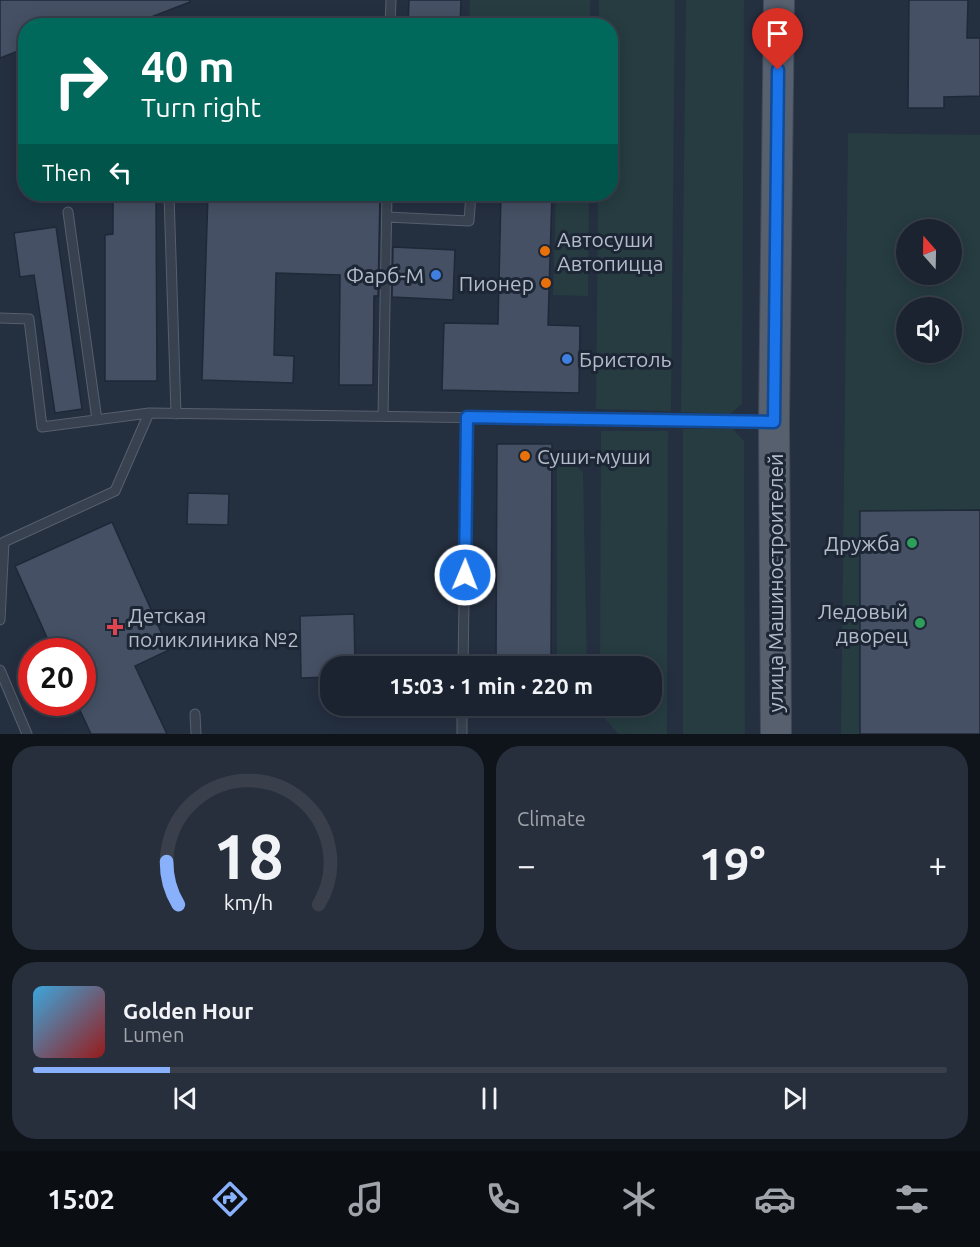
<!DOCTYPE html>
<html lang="en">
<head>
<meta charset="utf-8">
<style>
	body { margin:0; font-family:Ubuntu,sans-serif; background:#282f3c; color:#f1f3f6; height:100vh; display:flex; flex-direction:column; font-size:22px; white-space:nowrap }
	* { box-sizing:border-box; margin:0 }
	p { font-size:20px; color:#a0a4ab }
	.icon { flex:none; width:33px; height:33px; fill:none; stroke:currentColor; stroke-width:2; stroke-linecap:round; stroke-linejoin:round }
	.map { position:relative; height:734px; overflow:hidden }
	.sheet { display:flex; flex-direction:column; gap:12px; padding:12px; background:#0f131a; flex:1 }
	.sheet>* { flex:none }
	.guide { position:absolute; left:18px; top:18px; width:600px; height:183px; border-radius:24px; box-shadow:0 3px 15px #0003,0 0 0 2px #39404c; background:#00695c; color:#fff; overflow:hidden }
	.needle { width:39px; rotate:340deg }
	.tools { position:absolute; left:896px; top:219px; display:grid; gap:12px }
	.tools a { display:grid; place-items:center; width:66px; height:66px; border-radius:50%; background:#1b2330; box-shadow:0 3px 15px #0003,0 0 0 2px #39404c; font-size:30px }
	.speed { position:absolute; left:18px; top:638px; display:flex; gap:12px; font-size:30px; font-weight:700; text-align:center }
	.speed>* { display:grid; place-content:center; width:78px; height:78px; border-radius:50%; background:#1b2330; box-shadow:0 3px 15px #0003,0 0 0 2px #39404c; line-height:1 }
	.speed .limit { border:9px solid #d22; background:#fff; color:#111 }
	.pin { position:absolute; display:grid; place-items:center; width:51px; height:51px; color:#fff; margin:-62px -26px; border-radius:50% 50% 50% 0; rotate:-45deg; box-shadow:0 0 6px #0007 }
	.pin .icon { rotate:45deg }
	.me { position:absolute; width:66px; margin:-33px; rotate:1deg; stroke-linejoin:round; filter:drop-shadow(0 0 4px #0008) }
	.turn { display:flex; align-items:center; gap:21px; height:126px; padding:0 24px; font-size:27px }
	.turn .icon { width:78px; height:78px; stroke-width:2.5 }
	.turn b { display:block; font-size:42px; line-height:51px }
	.then { display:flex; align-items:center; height:57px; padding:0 24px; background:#0003; gap:12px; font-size:22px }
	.big { font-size:45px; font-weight:700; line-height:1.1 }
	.sheet .widget { flex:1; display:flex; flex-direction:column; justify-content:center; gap:9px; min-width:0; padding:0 21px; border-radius:24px; background:#282f3c }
	.sheet .dial { align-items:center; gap:0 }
	.dial svg { height:156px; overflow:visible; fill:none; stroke:#39404c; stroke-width:7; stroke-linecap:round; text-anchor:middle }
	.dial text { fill:#f1f3f6; stroke:none }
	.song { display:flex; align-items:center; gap:18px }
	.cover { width:72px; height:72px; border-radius:9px; background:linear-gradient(135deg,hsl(200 70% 55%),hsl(0 70% 35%)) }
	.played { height:6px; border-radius:3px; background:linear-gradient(90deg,#88b0fb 15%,#39404c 15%) }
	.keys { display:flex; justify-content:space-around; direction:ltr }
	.heat { display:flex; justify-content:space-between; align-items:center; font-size:33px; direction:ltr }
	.sheet .tiles { flex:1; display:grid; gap:12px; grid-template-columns:1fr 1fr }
	.widget:last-child { grid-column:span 2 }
	.trip { position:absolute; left:320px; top:656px; width:342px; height:60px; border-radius:24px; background:#1b2330; box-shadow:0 3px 15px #0003,0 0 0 2px #39404c; font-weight:700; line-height:60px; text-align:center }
	.tabs { display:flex; height:96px; justify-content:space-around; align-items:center; background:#0b0e13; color:#a0a4ab }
	.tabs .icon { width:42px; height:42px }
	.tabs .active { color:#88b0fb }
	.tabs b { font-size:27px; color:#f1f3f6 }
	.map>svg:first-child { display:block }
	.green { fill:#263c41; fill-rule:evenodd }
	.building { fill:#455064; stroke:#1f2837; stroke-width:1.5 }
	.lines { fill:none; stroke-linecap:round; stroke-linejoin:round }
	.lane-casing { stroke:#565f6d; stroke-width:11 }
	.primary-casing { stroke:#414a59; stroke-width:32 }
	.lane { stroke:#38414f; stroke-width:9 }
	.primary { stroke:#56606f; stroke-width:30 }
	.route-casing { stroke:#114b97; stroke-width:15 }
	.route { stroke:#1a73e8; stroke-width:10 }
	.food-dot { fill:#e8710a; stroke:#1d2635; stroke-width:2 }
	.shop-dot { fill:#3f7fe0; stroke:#1d2635; stroke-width:2 }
	.leisure-dot { fill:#2e9e5b; stroke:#1d2635; stroke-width:2 }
	.health-dot { fill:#e0444e; stroke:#1d2635; stroke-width:2 }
	.labels { text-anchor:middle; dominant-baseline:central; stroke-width:6; stroke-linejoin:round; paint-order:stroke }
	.poi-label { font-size:21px; fill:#b4bcca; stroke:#1d2635; text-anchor:start }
	.street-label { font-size:21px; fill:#b4bcca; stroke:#1d2635 }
</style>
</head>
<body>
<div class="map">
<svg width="980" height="734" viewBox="0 0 980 734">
	<rect width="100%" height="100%" fill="#242f40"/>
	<path class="green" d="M470,0h120v25h-121z
		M599,0h76l-4,411 -75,-2 2,-215h12v-168l-11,-1z
		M686,0h58l-2,404 -12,10 -49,-2z
		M848,133l132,2v599h-139zM906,230h45v44h-45zM906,308h45v44h-45z
		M556,194h33l-1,102 -35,-1z
		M683,429h50l11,12 1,293h-62z
		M601,431h67l-1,303h-49l-18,-21v-8h51v-39h-51z
		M557,449l26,23 4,194h-30z"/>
	<path class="building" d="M0,0h190v2l-62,24h-64l-3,-9 -22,9h-13v22l-26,10z
		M409,0h52l-1,26h-52z
		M909,0h59l-1,38h13v58l-36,1v11h-36z
		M113,194h43l1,187h-52v-146l8,-1z
		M208,194h172l-2,102h-4l-1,89h-34l1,-110 -64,-2 -2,82 20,1 -1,27 -91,-3z
		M501,194h51l-4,131 32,1 -1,67 -137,-3 2,-67 54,1z
		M56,227l26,182 -27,4 -21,-138 -14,2 -6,-44z
		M393,247l62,3 -2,50 -61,-3z
		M497,444h55l-1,222h-55z
		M188,493l41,1 -1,31 -41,-1z
		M980,510v224h-120v-223z
		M112,522l57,128 -34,16 32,68h-76l-15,-32h6v-51h-29l-38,-85z
		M354,614l1,52h-25v11l-29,1 -1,-62z"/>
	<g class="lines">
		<defs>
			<path id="lane" d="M390,26l1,-26
				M169,194l7,220
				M68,212l29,208
				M387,217l82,4 2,-27
				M0,318l29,1 13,108 107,-14 621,9
				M383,416l4,-222
				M0,620l4,-78 111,-51 34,-78
				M463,666l4,-249
				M0,670l27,64
				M195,714l1,20
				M462,734v-29"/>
			<path id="primary" d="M776,734l-2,-312 5,-422"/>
		</defs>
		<use href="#lane" class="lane-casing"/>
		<use href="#primary" class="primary-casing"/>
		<use href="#lane" class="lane"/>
		<use href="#primary" class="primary"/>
	</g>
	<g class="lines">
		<defs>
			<path id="route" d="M465,575l2,-158 307,5 4,-352"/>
		</defs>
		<use href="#route" class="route-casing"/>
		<use href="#route" class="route"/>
	</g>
	<g class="food-dot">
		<circle cx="545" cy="251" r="6"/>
		<circle cx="546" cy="283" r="6"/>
		<circle cx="525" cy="456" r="6"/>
	</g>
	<g class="shop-dot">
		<circle cx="436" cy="275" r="6"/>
		<circle cx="567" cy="359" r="6"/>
	</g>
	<g class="leisure-dot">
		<circle cx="912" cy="543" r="6"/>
		<circle cx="920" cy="623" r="6"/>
	</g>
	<path class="health-dot" d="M112 618h6v6h6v6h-6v6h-6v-6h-6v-6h6z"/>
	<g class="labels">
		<g class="poi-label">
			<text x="557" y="239">Автосуши<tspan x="557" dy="24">Автопицца</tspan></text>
			<text x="424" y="275" text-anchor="end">Фарб-М</text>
			<text x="534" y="283" text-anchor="end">Пионер</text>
			<text x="579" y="359">Бристоль</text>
			<text x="537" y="456">Суши-муши</text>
			<text x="900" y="543" text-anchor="end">Дружба</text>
			<text x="908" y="611" text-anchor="end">Ледовый<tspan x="908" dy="24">дворец</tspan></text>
			<text x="128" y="615">Детская<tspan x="128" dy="24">поликлиника №2</tspan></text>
		</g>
		<g class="street-label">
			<text transform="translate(775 583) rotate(-90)">улица Машиностроителей</text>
		</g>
	</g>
</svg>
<div class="tools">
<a><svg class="needle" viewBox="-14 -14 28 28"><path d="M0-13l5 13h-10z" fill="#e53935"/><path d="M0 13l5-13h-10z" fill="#a0a4ab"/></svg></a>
<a><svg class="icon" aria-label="sound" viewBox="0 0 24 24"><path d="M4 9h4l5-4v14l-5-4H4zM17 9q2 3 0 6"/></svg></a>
</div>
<div class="speed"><div class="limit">20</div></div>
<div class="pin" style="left:778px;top:70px;background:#d93025"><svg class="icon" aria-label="arrive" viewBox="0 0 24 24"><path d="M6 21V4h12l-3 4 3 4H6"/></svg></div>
<svg class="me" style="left:465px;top:575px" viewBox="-20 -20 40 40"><circle r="17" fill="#1a73e8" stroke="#fff" stroke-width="3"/><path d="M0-11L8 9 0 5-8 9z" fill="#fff"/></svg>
<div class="trip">15:03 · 1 min · 220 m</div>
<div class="guide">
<div class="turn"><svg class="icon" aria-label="right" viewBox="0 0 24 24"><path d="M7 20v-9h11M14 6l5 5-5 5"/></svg><div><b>40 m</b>Turn right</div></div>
<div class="then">Then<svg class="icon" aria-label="left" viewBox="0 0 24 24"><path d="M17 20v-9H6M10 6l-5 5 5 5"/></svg></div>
</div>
</div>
<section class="sheet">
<div class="tiles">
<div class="widget dial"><svg viewBox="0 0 100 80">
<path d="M14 69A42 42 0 1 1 86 69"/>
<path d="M14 69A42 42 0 0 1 8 47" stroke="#88b0fb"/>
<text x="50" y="56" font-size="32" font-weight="700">18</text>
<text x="50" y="72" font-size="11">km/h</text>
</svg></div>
<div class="widget"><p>Climate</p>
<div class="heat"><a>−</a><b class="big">19°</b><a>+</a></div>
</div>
<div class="widget">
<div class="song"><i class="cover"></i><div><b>Golden Hour</b><p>Lumen</p></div></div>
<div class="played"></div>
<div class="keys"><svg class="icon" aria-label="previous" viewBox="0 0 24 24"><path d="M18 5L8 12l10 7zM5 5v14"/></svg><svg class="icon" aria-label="pause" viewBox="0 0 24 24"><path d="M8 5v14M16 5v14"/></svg><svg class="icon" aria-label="next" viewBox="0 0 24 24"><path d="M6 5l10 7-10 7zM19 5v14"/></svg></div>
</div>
</div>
</section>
<nav class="tabs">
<b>15:02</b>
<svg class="icon active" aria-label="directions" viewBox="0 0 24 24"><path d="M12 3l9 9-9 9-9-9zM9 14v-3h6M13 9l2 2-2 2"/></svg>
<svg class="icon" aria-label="music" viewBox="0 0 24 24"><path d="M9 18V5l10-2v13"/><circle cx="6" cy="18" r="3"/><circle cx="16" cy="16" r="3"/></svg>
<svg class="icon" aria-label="phone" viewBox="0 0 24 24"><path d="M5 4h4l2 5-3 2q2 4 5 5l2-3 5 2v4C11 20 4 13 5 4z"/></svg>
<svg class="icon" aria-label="climate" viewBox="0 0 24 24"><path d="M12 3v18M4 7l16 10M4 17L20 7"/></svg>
<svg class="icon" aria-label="car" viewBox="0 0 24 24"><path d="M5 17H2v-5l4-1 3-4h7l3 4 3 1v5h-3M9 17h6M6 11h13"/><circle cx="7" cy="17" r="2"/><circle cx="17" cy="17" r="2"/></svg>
<svg class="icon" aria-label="filters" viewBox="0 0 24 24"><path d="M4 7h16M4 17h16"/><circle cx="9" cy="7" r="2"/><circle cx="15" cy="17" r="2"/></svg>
</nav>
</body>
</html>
